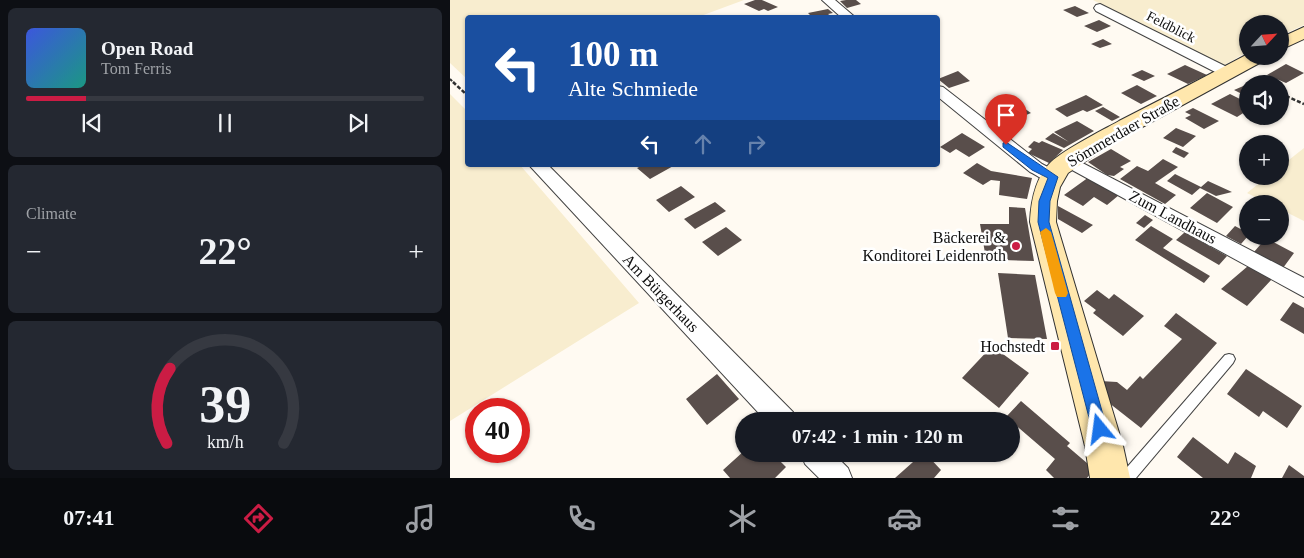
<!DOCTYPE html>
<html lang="en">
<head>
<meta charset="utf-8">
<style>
	body { margin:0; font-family:Georgia,serif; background:#242831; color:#f1f3f6; height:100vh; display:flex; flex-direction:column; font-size:19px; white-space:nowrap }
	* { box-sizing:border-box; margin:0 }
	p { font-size:16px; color:#9ea1a6 }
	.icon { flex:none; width:28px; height:28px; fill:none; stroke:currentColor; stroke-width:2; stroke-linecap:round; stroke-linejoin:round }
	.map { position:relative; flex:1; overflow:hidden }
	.sheet { display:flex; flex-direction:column; gap:8px; padding:8px; background:#0d0f14; width:450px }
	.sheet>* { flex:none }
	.top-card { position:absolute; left:15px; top:15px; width:475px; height:152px; border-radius:5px; box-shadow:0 1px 4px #0004; background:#1a4fa0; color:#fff; overflow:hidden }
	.needle { width:32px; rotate:64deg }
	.buttons { position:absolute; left:789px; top:15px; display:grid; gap:10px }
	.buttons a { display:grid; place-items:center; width:50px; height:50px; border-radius:50%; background:#171b24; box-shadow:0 1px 4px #0004; font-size:25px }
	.speed { position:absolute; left:15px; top:398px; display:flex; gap:10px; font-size:25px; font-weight:700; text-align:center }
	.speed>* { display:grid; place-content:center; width:65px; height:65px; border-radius:50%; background:#171b24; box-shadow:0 1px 4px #0004; line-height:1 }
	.speed .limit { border:8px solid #d22; background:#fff; color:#111 }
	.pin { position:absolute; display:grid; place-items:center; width:42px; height:42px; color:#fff; margin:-51px -21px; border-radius:50% 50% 50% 0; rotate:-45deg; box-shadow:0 0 5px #0007 }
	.pin .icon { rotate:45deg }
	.me { position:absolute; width:55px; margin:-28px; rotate:344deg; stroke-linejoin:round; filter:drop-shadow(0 0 4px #0008) }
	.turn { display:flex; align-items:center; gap:18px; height:105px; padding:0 20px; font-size:22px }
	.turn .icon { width:65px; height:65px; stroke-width:2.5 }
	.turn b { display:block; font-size:35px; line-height:42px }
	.lanes { display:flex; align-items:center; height:48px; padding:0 20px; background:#0003; justify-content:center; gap:25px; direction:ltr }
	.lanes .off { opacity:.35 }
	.big { font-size:38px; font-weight:600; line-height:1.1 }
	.sheet .widget { flex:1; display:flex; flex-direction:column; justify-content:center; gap:8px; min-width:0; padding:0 18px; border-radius:8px; background:#242831 }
	.sheet .dial { align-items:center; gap:0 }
	.dial svg { height:130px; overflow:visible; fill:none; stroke:#363941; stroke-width:7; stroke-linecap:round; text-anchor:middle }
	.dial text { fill:#f1f3f6; stroke:none }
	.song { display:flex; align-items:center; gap:15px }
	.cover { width:60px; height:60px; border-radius:8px; background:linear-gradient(135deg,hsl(230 70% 55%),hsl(170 70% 35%)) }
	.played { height:5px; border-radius:2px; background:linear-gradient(90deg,#cb1c44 15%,#363941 15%) }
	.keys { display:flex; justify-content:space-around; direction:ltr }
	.heat { display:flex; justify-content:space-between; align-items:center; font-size:28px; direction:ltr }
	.trip { position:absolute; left:285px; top:412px; width:285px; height:50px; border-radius:25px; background:#171b24; box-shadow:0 1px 4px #0004; font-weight:600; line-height:50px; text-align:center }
	.tab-bar { display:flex; height:80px; justify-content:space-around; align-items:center; background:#090b0e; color:#9ea1a6 }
	.tab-bar .icon { width:35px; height:35px }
	.tab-bar .on { color:#cb1c44 }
	.tab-bar b { font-size:22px; color:#f1f3f6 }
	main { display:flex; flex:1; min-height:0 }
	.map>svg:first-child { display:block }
	.farmland { fill:#f8edcf }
	.building { fill:#594e4b }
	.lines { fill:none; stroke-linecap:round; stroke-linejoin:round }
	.lane-casing { stroke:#424242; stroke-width:2 }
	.street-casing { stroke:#424242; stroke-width:2 }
	.secondary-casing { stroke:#313131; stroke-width:2 }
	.path-far1 { stroke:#313131; stroke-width:2; stroke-dasharray:3 2; stroke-linecap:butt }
	.path { stroke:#313131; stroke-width:2.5; stroke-dasharray:4 2; stroke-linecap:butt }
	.lane { fill:#fff; fill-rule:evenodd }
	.street { fill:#fff; fill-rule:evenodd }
	.secondary { fill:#ffe7ad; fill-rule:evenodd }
	.route { fill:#1a73e8; stroke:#114b97 }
	.slow { fill:#f59e0b }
	.poi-dot { fill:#cb1c44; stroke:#fff; stroke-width:2 }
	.labels { text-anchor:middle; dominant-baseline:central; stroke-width:5; stroke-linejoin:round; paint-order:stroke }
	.far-street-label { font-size:14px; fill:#0f0f0f; stroke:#fff }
	.street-label { font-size:16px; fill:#0f0f0f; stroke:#fff }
	.poi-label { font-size:16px; fill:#0f0f0f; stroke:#fff; text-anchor:end }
</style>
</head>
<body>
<main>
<section class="sheet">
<div class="widget">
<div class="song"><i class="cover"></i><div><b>Open Road</b><p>Tom Ferris</p></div></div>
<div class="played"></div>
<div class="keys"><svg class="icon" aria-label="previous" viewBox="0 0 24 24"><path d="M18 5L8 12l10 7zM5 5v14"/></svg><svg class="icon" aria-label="pause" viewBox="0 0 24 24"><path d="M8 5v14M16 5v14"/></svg><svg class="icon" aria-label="next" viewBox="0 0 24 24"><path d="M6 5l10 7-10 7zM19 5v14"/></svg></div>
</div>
<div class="widget"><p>Climate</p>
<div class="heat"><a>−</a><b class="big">22°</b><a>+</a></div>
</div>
<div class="widget dial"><svg viewBox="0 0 100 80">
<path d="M14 69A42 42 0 1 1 86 69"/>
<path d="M14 69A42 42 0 0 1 16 23" stroke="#cb1c44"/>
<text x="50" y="56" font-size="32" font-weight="700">39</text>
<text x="50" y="72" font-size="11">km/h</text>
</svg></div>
</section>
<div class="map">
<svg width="854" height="478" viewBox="0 0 854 478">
	<rect width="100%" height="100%" fill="#fffaf2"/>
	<path class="farmland" d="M0,0h294l-46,17 -230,1 -1,61 -17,-16z
		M643,0h211v25l-24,11v-12h-32l-1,28 -24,14z
		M0,94l17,17 1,54h52l119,138 -189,118z
		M854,148v73l-24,-12v-5h-11l-22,-11 21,-17h12v-9z"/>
	<path class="building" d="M305,0h7l16,7 -10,4 -4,-2 -5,2 -15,-7z
		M396,0h10l5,4 -14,4 -7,-7z
		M625,6l14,7 -12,4 -14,-7z
		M378,9l5,4 -5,1 3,2 -18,2 -5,-5z
		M649,20l12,6 -14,6 -13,-6z
		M653,39l9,5 -12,4 -9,-4z
		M836,64l18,9 -18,10 -19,-8z
		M735,65l22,10 -19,9 -21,-10z
		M692,70l13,6 -11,5 -13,-6z
		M508,71l12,10 -21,7 -11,-9z
		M798,84v13l-14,-7z
		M687,85l20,11 -16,8 -20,-11z
		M780,94l18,9v7l-11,7 -26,-13z
		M636,95l17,10 -16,7 -4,-2 -16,7 -12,-8z
		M565,102l16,11 -22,9 -16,-12z
		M653,107l17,10 -8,4 -17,-10z
		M743,108l26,13 -15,8 -19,-11 6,-3 -6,-3z
		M801,116h10l8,4 -8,5 -14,-7z
		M627,121l17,10 -30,17 -19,-9 8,-6 16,9 -15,-10z
		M726,128l20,8 -13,11 -20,-9z
		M512,133l23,14 -16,10 -13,-8 -6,4 -10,-6z
		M584,141l5,2 3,-2 21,9 -14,13 -21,-10 4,-4 -4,-2z
		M726,147l13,6 -5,5 -12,-6z
		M661,149l20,12 -11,6 4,2 -10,7 -7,-1 -19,-13z
		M713,159l15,8 -23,16 21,12 -11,9 -45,-25 17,-13 11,5z
		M527,163l14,8 41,7 -5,21 -28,-4 1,-14 -9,-1 -8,5 -20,-12z
		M193,165h32l-25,14 -13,-11z
		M725,174l26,13 7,-6 24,11 -16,4 -16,-8 -8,7 -25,-14z
		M639,177l30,18 -12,10 -13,-8 -11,9 -19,-11z
		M231,186l14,11 -26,15 -13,-12z
		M757,193l26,14 -16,16 -27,-15z
		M265,202l11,9 -31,18 -11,-10z
		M608,206l35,19 -11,8 -24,-14z
		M559,207l16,1 9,53 -32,-1 -1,-8 -16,1 -5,-29h29z
		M695,215l8,5 -9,8 -8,-5z
		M701,226l22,13 -10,9 47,28 -6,7 -69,-43z
		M785,226l13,7v3l-7,8 -15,-8z
		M276,227l16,13 -24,16 -16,-14z
		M735,232l26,15 16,9 -8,9 -43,-25z
		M816,238l28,15 -11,15 -29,-16z
		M798,266l24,13 -25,27 -26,-17z
		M548,273l37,2 12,64 -39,-1z
		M647,290l12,9 5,-5 30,22 -21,20 -30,-23 3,-3 -12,-9z
		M843,302l11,6v26l-24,-14z
		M726,313l41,30 -76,85 -37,-29 -4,-18 17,1 10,8 13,-14 3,3 39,-40 -18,-13z
		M542,346l37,27 -30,35 -37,-30z
		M796,369l56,37 -15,22 -24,-17 -4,6 -32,-23z
		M267,374l22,25 -32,26 -21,-26z
		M571,401l49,42 -3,3 27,23 -7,9h-33l-8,-8 9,-11 -49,-42z
		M743,437l35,27 7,-12 21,14 -5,12h-48l-26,-21z
		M294,451v3h29l13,13 -11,11h-45l-7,-8z
		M472,454h4l15,16 -7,8h-39z
		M839,465l15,11v2h-22z"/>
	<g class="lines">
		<defs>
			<path id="lane" d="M779,354l4,1 2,4 -2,4 -97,115h-16l2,-5 103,-118z"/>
			<path id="street" d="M372,0h13l21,18h-14z
				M650,4l133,66 2,3 -2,3h-10l-127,-65 -2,-3 2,-3z
				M488,86l5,1 99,77 17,9 3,4 -3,4c-11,3 -19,-4 -29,-9l-92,-75z
				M619,156l235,122v19l-241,-132 -3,-4 3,-4z
				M79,165h19l245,247 4,9h-31z
				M351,454h33l14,14 4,10h-33l-14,-14z"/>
			<path id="secondary" d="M854,27v12l-24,11v-12z
				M798,54v2h19l-2,4 -152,83 -45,30 -8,14 -3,14 -1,21 67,224 7,32h-40l-5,-32 -55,-224c1,-21 5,-44 21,-60 14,-13 50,-31 68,-41 43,-22 86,-44 129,-67z"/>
		</defs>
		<use href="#lane" class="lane-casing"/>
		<use href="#street" class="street-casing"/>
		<use href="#secondary" class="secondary-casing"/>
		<path class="path-far1" d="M0,79l4,4"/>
		<path class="path" d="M3,82l15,14
			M836,96l18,8"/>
		<use href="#lane" class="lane"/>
		<use href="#street" class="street"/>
		<use href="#secondary" class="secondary"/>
	</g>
	<path class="route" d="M556,142l52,35 -8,24 -1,21 58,207 -2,5 -5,2 -6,-2 -2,-5 -54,-207 1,-21 9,-23 -16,-8 -29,-23v-4z"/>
	<path class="slow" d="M596,228l5,4 17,61 -2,4h-9l-2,-4 -15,-61z"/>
	<g class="poi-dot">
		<circle cx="566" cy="246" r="5"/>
		<rect x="600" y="341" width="10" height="10" rx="2.5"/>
	</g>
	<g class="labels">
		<g class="far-street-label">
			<text transform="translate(721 27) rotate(27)">Feldblick</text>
		</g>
		<g class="street-label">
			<text transform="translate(673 131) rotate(-30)">Sömmerdaer Straße</text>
			<text transform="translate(723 217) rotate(28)">Zum Landhaus</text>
			<text transform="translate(211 293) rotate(46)">Am Bürgerhaus</text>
		</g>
		<g class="poi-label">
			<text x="556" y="237">Bäckerei &amp;<tspan x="556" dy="18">Konditorei Leidenroth</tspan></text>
			<text x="595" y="346">Hochstedt</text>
		</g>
	</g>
</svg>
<div class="buttons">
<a><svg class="needle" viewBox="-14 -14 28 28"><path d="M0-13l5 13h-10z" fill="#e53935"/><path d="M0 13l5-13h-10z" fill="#9ea1a6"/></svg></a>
<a><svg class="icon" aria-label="sound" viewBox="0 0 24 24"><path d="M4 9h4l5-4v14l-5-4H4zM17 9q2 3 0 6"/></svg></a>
<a>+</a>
<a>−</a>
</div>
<div class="speed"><div class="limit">40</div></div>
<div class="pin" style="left:556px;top:145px;background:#d93025"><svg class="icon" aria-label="arrive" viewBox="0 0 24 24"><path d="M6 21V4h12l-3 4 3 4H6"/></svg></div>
<svg class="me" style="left:650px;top:429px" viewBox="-20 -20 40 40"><path d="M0-17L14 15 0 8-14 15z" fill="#1a73e8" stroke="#fff" stroke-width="4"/></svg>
<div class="trip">07:42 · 1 min · 120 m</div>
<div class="top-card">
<div class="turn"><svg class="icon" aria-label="left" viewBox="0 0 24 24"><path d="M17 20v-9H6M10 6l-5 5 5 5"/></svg><div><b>100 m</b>Alte Schmiede</div></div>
<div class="lanes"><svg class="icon" aria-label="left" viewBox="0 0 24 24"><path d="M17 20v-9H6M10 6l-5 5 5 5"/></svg><svg class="icon off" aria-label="ahead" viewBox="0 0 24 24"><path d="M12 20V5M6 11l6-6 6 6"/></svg><svg class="icon off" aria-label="right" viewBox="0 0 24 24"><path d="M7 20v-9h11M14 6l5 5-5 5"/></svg></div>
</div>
</div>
</main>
<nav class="tab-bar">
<b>07:41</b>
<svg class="icon on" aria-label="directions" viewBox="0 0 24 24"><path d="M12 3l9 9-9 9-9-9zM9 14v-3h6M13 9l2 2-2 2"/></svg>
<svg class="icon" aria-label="music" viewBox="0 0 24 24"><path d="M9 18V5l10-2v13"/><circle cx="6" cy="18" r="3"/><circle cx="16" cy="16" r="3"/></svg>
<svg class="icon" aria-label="phone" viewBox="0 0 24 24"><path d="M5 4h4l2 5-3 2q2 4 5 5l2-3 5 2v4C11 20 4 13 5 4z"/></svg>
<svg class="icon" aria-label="climate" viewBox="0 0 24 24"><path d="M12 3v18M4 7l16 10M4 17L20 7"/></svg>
<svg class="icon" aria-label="car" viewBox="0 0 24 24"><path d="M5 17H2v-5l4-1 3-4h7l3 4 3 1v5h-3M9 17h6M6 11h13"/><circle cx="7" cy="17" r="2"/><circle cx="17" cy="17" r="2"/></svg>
<svg class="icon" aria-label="filters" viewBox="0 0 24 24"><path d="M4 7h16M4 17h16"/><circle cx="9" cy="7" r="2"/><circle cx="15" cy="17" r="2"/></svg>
<b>22°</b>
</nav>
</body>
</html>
